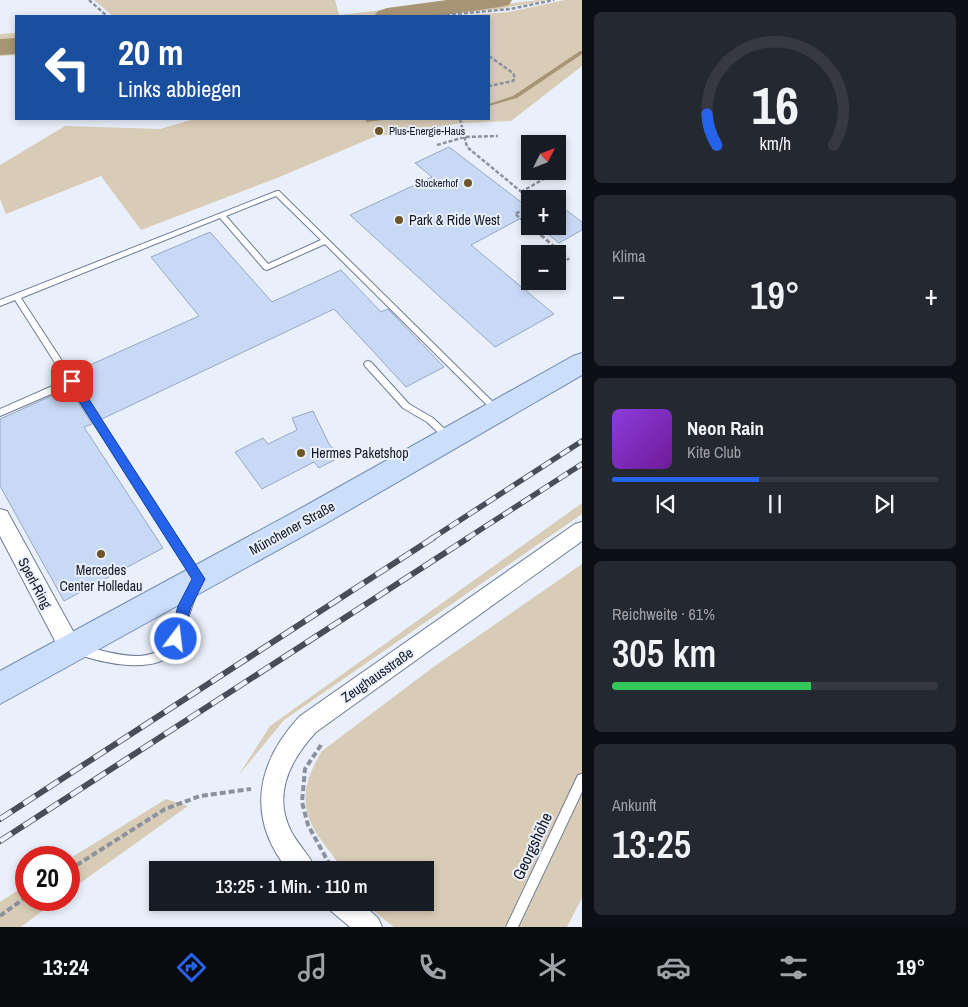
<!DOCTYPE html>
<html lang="de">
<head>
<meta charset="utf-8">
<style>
	body { margin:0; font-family:"Archivo Narrow",sans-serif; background:#242831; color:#f1f3f6; height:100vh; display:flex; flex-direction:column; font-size:19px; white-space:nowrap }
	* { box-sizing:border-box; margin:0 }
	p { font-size:16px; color:#9ea1a6 }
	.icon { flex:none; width:28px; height:28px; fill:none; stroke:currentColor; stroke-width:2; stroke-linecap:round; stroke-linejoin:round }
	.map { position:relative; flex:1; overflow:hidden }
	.drawer { display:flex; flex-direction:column; gap:12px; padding:12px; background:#0d0f14; width:386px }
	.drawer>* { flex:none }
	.banner { position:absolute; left:15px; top:15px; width:475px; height:105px; border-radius:0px; box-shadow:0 2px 8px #0003; background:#1a4fa0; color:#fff; overflow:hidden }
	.needle { width:32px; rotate:48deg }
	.controls { position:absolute; left:521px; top:135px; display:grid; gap:10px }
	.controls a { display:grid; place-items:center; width:45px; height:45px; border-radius:0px; background:#171b24; box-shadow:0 2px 8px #0003; font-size:25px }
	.speed { position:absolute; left:15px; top:846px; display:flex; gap:10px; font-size:25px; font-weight:700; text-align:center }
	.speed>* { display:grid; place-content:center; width:65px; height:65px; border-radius:50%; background:#171b24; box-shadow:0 2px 8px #0003; line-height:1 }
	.speed .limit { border:8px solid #d22; background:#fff; color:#111 }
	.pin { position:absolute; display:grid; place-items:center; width:42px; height:42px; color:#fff; margin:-21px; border-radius:10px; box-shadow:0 2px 8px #0006 }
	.me { position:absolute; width:55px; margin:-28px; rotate:15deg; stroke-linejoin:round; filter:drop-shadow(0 0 4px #0008) }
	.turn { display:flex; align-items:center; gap:18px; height:105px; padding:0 20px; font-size:22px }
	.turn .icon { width:65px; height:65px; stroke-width:2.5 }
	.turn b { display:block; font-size:35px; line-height:42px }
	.big { font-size:38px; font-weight:600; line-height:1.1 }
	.drawer .card { flex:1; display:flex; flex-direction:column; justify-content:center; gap:8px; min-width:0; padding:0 18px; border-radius:8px; background:#242831 }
	.drawer .dial { align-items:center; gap:0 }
	.dial svg { height:130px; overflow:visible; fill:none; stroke:#363941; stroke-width:7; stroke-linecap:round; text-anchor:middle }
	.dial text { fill:#f1f3f6; stroke:none }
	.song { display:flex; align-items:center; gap:15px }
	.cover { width:60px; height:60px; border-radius:8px; background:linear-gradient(135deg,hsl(270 70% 55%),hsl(280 70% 35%)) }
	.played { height:5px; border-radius:2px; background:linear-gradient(90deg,#2563eb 45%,#363941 45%) }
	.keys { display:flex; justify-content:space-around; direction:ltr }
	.heat { display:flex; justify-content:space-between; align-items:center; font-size:28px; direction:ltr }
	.charge { height:8px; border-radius:4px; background:linear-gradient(90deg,#34c759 61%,#363941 0) }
	.trip { position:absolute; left:149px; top:861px; width:285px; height:50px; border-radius:0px; background:#171b24; box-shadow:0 2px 8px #0003; font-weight:600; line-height:50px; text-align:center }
	.dock { display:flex; height:80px; justify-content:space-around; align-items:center; background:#090b0e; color:#9ea1a6 }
	.dock .icon { width:35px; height:35px }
	.dock .selected { color:#2563eb }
	.dock b { font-size:22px; color:#f1f3f6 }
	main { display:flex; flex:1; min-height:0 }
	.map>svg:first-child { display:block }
	.green { fill:#d9ccb6 }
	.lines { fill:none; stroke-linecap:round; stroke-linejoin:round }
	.stream { fill:#a79575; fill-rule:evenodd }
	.river { fill:#a79575; fill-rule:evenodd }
	.building { fill:#c8d9f5; stroke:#97a8c2 }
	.service-casing { stroke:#6d7d96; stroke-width:2 }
	.minor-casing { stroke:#6d7d96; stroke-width:2 }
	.primary-casing { stroke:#748bb0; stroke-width:2 }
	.path-far2 { stroke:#8b929d; stroke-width:2.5; stroke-dasharray:4 2; stroke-linecap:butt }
	.path-far1 { stroke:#8b929d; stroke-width:3; stroke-dasharray:4.5 2.5; stroke-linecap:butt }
	.path { stroke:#8b929d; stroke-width:4; stroke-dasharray:6 3; stroke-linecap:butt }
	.service { fill:#fff; fill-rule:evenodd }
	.minor { fill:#fff; fill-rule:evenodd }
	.primary { fill:#cbdffd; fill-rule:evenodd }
	.rail-far1-casing { stroke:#484e58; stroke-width:5.5 }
	.rail-casing { stroke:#484e58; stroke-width:6 }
	.rail-far1 { stroke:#e9f0fb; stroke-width:4; stroke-dasharray:11; stroke-linecap:butt }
	.rail { stroke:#e9f0fb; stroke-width:4.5; stroke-dasharray:14; stroke-linecap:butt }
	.route { fill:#2563eb; stroke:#184099 }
	.poi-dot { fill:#6e5526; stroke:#e9f0fb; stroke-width:2 }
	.labels { text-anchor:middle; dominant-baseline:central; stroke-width:4; stroke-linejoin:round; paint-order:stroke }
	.far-poi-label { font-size:11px; fill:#131923; stroke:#e9f0fb; text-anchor:start }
	.poi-label { font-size:14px; fill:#131923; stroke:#e9f0fb; text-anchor:start }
	.street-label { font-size:14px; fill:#131923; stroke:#e9f0fb }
	.near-street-label { font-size:16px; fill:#131923; stroke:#e9f0fb }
</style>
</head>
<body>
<main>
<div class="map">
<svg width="582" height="927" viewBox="0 0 582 927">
	<rect width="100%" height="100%" fill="#e9f0fb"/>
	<path class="green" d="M94,0h241l4,15 99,-11c34,11 74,-4 110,-4l-49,9 -72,7h-314z
		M565,0h17v66l-71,55 -50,2 -87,14 -97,41 -136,52 -40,-54 -95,38 -6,-15v-34l65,-39 95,3 34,-10h295v-103h-34l54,-4z
		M16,33v22l-16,1v-22z
		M582,503v11l-298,206 -46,56 32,-50z
		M582,564v334l-15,29h-173l-31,-24 62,-1v-32h-84c-2,-9 -12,-18 -17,-26 -26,-34 -23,-58 -2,-93l110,-83z
		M166,799l22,7 -119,85v-32z
		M26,885v15h31l-36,27h-21v-25z"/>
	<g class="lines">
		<path class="stream" d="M580,51h2v3l-65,44 -28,8v-2l24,-8z
			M374,119h11l-2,1 -16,2 -2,-1 2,-1z"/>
		<path class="river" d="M447,0h65l-3,5 -9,2 -62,9h-64l4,-5 9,-3z
			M16,38v16l-16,1v-16z"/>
	</g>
	<path class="building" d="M449,147l72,55 20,-10 10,7h-21v21l-5,-4 -54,29 83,69 -59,33 -145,-132 82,-38 -17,-14z
		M558,204l24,18v8l-23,13 -21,-17h20z
		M210,232l62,70 69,-32 40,42 7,-3 56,58 -38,20 -72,-78 -232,110 -23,-36 8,-4 -6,-10 118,-53 -48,-59z
		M69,388l23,36 -8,3 79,121 -99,53 -64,-115v-67z
		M313,411l16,33 11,13 -21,11 -5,-6 -52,27 -27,-37 28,-14 5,6 29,-14 -5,-12z"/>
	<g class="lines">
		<defs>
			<path id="service" d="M277,191h2l222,219 -4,3 -3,-1 -169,-168 -58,26 -3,-1 -44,-51 -199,80 180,276 2,3 -2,3 -3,1 -3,-1 -125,-194 -70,30v-7l66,-29 -51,-80 -15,6v-6zM276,196l45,44 -53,24 -42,-48z
				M368,361l3,1 38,42 24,14 18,17 1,2 -1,2h-6l-18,-17 -24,-14 -38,-42 -1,-2 1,-2z
				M193,587l3,1 2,3c-9,19 -12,43 -25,61 -17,23 -72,11 -95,2l-1,-3 1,-3 4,-2c29,6 75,24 90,-11 7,-15 10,-32 18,-47z
				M582,774v18l-64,135h-12l72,-152z"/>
			<path id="minor" d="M0,509l7,2 72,131 3,7 -3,7 -8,3 -8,-3 -63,-120z
				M582,522v19l-266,191c-25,27 -44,62 -25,99 7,14 19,24 25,39h-28c-42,-52 -32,-107 12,-154l275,-192z
				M328,902h32l18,16 4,9h-32l-19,-16z"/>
			<path id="primary" d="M582,353v22l-257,149 -325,180v-33l305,-165 268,-150z"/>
		</defs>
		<use href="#service" class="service-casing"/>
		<use href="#minor" class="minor-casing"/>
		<use href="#primary" class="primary-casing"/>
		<path class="path-far2" d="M89,0l18,16
			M434,16l76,-7 44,-9
			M489,56l24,17 2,5 -2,3 -24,5
			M460,119l7,28 63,52
			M437,145l28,-8 33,-1
			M521,192l26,-15
			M530,206l-15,8 15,12
			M531,226l11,10"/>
		<path class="path-far1" d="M541,235l28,25"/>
		<path class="path" d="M321,745l-16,24 -3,33 6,23 23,42 -2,3
			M69,870l96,-61 35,-13 51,-7
			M0,916l26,-19"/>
		<use href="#service" class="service"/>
		<use href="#minor" class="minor"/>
		<use href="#primary" class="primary"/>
		<defs>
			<path id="rail-far1" d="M431,539l151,-98
				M466,539l116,-75"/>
			<path id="rail" d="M0,819l433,-281
				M0,841l468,-303"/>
		</defs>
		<use href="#rail-far1" class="rail-far1-casing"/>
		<use href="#rail" class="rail-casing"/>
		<use href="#rail-far1" class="rail-far1"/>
		<use href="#rail" class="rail"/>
	</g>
	<path class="route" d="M72,377l3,1 130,201 -14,28 -11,36 -4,2 -5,-2 -2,-4 9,-33 14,-27 -124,-195 -2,-3z"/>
	<g class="poi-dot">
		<circle cx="379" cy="131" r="5"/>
		<circle cx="468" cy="183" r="5"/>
		<circle cx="399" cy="220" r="5"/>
		<circle cx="301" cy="453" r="5"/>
		<circle cx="101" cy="554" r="5"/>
	</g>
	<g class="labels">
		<g class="far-poi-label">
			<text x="389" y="131">Plus-Energie-Haus</text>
			<text x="458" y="183" text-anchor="end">Stockerhof</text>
		</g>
		<g class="poi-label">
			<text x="409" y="220">Park &amp; Ride West</text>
			<text x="311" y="453">Hermes Paketshop</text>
			<text x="101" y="570" text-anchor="middle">Mercedes<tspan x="101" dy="16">Center Holledau</tspan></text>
		</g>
		<g class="street-label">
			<text transform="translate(292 528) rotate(-29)">Münchener Straße</text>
			<text transform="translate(35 583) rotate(62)">Sperl-Ring</text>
			<text transform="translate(377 675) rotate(-35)">Zeughausstraße</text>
		</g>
		<g class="near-street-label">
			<text transform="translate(532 846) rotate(-65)">Georgshöhe</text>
		</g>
	</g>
</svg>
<div class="controls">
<a><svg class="needle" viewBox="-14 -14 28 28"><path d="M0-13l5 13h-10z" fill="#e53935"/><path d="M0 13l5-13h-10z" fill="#9ea1a6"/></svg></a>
<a>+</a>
<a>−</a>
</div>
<div class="speed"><div class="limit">20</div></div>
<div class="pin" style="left:72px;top:381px;background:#d93025"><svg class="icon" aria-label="arrive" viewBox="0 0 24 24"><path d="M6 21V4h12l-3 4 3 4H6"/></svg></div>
<svg class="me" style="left:176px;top:639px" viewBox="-20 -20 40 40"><circle r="17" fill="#2563eb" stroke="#fff" stroke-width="3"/><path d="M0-11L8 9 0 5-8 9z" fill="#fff"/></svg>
<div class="trip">13:25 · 1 Min. · 110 m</div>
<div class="banner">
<div class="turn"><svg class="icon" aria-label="left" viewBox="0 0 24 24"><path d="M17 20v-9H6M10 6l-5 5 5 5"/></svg><div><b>20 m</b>Links abbiegen</div></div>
</div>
</div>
<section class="drawer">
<div class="card dial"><svg viewBox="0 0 100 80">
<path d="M14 69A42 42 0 1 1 86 69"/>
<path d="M14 69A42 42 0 0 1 8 50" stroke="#2563eb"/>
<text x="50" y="56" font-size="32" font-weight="700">16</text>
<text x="50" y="72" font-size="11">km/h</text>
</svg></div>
<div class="card"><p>Klima</p>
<div class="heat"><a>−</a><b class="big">19°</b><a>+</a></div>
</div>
<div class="card">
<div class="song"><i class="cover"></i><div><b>Neon Rain</b><p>Kite Club</p></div></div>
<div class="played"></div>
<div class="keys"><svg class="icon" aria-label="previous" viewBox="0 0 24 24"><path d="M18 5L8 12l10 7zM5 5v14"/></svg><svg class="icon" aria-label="pause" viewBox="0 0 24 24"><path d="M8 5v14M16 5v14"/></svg><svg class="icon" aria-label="next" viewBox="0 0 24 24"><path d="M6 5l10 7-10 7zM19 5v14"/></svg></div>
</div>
<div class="card"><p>Reichweite · 61%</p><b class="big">305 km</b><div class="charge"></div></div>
<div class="card"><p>Ankunft</p><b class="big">13:25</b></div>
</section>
</main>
<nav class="dock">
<b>13:24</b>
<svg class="icon selected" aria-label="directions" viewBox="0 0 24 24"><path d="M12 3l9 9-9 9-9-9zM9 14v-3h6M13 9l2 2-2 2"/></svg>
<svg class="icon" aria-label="music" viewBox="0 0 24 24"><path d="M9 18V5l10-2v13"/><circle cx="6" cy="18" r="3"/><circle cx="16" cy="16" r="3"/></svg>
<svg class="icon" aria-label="phone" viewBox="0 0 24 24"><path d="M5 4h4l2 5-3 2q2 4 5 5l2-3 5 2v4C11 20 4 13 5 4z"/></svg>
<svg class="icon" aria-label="climate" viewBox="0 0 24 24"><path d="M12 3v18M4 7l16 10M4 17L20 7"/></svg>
<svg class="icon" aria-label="car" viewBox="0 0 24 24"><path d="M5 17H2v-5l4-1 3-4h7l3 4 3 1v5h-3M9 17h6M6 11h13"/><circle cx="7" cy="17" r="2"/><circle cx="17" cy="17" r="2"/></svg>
<svg class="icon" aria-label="filters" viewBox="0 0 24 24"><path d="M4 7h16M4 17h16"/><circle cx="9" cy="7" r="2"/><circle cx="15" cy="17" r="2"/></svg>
<b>19°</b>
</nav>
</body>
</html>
